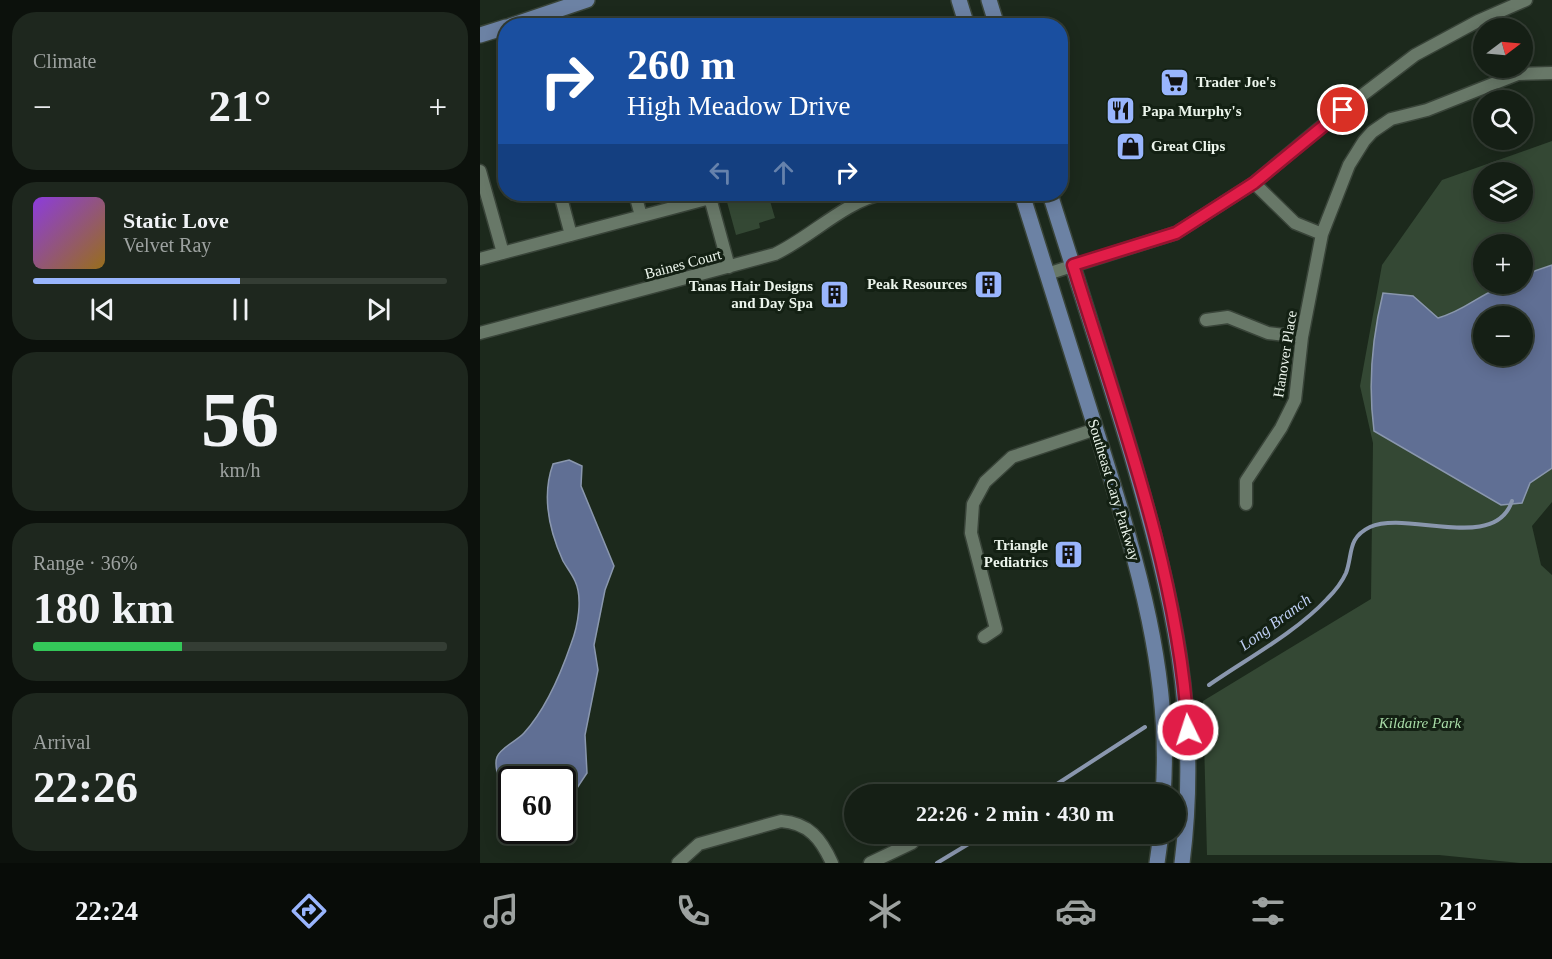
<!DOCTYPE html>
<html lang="en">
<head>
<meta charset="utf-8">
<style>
	body { margin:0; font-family:"Times New Roman",serif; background:#1e271e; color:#f1f3f6; height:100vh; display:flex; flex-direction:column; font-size:22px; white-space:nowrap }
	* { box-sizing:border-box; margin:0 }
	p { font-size:20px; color:#9da2a0 }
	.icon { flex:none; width:33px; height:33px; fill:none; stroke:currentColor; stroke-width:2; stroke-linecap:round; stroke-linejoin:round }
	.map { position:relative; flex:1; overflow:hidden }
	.panel { display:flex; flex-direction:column; gap:12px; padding:12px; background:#0c110c; width:480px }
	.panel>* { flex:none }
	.top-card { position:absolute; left:18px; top:18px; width:570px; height:183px; border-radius:24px; box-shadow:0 3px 15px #0003,0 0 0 2px #343d34; background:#1a4fa0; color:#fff; overflow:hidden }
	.needle { width:39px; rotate:74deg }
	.buttons { position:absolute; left:993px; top:18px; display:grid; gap:12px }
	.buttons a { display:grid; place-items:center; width:60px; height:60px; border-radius:50%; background:#151f15; box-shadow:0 3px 15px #0003,0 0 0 2px #343d34; font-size:30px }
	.speed { position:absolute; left:18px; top:766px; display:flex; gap:12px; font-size:30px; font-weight:700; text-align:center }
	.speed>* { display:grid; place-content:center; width:78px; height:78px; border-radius:50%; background:#151f15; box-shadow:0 3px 15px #0003,0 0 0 2px #343d34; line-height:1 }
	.speed .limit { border:3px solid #111; border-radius:9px; background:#fff; color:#111 }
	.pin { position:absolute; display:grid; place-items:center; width:51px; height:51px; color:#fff; margin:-26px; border:3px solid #fff; border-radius:50%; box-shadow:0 2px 6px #0007 }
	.me { position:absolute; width:66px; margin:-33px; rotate:356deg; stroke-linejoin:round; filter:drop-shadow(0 0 4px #0008) }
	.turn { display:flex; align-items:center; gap:21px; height:126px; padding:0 30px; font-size:27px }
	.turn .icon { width:78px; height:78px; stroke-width:2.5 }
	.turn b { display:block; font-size:42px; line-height:51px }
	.lanes { display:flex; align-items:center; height:57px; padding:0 30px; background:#0003; justify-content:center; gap:30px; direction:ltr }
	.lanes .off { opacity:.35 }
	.big { font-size:45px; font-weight:600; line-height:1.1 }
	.panel .tile { flex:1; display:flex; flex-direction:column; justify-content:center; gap:9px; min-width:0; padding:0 21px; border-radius:24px; background:#1e271e }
	.panel .dial { align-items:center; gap:0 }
	.dial b { font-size:78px; line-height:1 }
	.song { display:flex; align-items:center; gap:18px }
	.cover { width:72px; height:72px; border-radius:9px; background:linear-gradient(135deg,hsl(270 70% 55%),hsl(40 70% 35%)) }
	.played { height:6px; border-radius:3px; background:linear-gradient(90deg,#99b5fd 50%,#343d34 50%) }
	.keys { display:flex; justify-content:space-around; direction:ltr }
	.heat { display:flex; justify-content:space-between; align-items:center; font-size:33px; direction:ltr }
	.charge { height:9px; border-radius:4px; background:linear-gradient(90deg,#34c759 36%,#343d34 0) }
	.trip { position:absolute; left:364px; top:784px; width:342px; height:60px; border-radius:30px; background:#151f15; box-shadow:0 3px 15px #0003,0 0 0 2px #343d34; font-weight:600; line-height:60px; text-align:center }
	.tabs { display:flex; height:96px; justify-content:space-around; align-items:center; background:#080c08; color:#9da2a0 }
	.tabs .icon { width:42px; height:42px }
	.tabs .on { color:#99b5fd }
	.tabs b { font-size:27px; color:#f1f3f6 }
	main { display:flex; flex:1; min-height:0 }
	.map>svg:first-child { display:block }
	.green { fill:#344834; fill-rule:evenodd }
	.water { fill:#606f94; stroke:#8a97ae; stroke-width:1.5; fill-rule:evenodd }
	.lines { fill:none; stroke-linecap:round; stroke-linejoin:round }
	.stream { stroke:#8a97ae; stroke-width:4 }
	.minor-casing { stroke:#394439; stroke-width:15 }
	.major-casing { stroke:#394439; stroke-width:18 }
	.minor { stroke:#687868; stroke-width:12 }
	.major { stroke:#6c82a4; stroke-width:15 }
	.route-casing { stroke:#92132f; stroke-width:15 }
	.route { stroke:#e11d48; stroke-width:10 }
	.labels { text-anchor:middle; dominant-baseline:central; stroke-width:6; stroke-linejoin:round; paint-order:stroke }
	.poi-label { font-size:15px; font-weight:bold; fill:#ecf5ec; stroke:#132013; text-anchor:start }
	.street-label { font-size:15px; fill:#ecf5ec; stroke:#132013 }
	.park-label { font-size:15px; font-style:italic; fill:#a8dca7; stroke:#132013 }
	.water-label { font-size:16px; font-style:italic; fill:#bfcff4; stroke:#132013 }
</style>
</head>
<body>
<main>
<section class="panel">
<div class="tile"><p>Climate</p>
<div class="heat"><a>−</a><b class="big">21°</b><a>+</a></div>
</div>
<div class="tile">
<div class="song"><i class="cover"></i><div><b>Static Love</b><p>Velvet Ray</p></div></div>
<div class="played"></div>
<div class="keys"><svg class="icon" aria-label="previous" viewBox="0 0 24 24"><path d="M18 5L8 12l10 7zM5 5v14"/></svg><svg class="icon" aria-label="pause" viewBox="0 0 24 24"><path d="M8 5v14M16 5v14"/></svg><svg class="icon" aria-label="next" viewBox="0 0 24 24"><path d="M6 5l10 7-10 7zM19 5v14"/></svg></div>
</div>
<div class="tile dial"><b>56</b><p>km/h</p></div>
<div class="tile"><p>Range · 36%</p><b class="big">180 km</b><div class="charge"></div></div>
<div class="tile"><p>Arrival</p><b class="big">22:26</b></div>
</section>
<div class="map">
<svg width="1072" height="863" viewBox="0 0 1072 863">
	<rect width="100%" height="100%" fill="#1c291c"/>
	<path class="green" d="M1072,141v361l-20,24 9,39 11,10v288h-32l-81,-8h-232l-4,-154 168,-102 2,-156 -13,-57 22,-121 60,-85zM1004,172h38v40h-38zM1004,244h38v40h-38zM1004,316h38v40h-38z
		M277,194h11l7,24 -16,5 1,5 -24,7 -9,-33z"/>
	<path class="water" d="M1072,265v203l-22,15 -8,20 -21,2 -127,-74c-6,-46 -2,-93 9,-138l30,3 25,22c34,-9 49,-34 84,-34l1,-9zM1004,316h38v40h-38z
		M89,460l13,6 -1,20 33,80 -9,24 -11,55 4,25 -13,65 2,38 -14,21 -10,2 -1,-16h-50l-1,23c-8,-6 -18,-36 -14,-46 4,-10 20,-16 27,-24 22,-24 37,-60 47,-89 7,-18 12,-46 4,-63 -3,-7 -8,-13 -12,-20 -14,-31 -22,-64 -10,-97z"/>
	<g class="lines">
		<path class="stream" d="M729,685c39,-27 86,-52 118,-86 7,-7 15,-17 19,-26 7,-19 1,-35 24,-46 37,-17 125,26 142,-26
			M560,795l105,-68
			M457,863l48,-29"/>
		<defs>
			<path id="minor" d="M0,171l23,82
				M774,183l41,40 27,11
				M80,194l11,41
				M155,194l6,22
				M229,194l20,73
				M0,259l230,-61
				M567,274l129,-41 78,-50 73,-61 88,-67 63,-34 48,-21
				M726,320l22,-3 40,16 34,4
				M0,333l295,-79c36,-17 69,-52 107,-60
				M766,504v-23l35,-53 14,-28 7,-63 20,-103 27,-69 15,-24 8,-9 19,-13 36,-9 91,-36 34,-1
				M504,637l12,-8 -25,-96 2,-29 12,-22 27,-25 84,-28
				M198,863l21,-19 82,-23c28,2 40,18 51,42
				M390,863l42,-20"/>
			<path id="major" d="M479,0l8,26
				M509,0l8,26
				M30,26l77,-26
				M0,35l26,-8
				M542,194c26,85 54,170 80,255 35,112 70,227 61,346
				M570,194c27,86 55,172 81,259 41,142 70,261 51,410
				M677,863l4,-29"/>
		</defs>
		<use href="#minor" class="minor-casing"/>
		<use href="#major" class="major-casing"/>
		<use href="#minor" class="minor"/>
		<use href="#major" class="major"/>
	</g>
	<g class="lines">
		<defs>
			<path id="route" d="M708,730c-10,-159 -68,-313 -115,-465l103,-32 78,-50 89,-73"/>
		</defs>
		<use href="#route" class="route-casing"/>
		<use href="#route" class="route"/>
	</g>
	<defs>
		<symbol id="supermarket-square" viewBox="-11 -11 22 22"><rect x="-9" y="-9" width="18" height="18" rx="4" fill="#99b5fd" stroke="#132013"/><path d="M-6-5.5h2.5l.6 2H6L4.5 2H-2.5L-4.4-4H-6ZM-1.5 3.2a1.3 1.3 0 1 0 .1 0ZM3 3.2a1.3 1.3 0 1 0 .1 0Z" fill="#111"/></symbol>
		<symbol id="restaurant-square" viewBox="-11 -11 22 22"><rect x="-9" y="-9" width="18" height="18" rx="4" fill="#99b5fd" stroke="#132013"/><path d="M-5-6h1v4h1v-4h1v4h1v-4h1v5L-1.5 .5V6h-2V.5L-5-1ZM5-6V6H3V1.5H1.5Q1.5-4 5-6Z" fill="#111"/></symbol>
		<symbol id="shop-square" viewBox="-11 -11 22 22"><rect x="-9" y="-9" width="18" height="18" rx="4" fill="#99b5fd" stroke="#132013"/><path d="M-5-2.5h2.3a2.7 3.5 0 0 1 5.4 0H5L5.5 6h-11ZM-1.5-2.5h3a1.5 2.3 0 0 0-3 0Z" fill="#111"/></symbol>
		<symbol id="building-square" viewBox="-11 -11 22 22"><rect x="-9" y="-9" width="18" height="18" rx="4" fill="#99b5fd" stroke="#132013"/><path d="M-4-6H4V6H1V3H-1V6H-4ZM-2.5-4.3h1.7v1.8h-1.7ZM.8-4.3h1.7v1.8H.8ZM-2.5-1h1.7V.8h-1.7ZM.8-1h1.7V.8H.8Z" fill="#111"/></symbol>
	</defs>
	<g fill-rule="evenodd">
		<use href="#supermarket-square" x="678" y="66" width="33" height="33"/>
		<use href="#restaurant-square" x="624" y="94" width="33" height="33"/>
		<use href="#shop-square" x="634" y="130" width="33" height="33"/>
		<use href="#building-square" x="492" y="268" width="33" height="33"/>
		<use href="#building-square" x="338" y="278" width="33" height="33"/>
		<use href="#building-square" x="572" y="538" width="33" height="33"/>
	</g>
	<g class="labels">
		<g class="poi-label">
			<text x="716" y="82">Trader Joe's</text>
			<text x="662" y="111">Papa Murphy's</text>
			<text x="671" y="146">Great Clips</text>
			<text x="487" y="284" text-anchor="end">Peak Resources</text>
			<text x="333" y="286" text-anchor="end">Tanas Hair Designs<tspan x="333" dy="17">and Day Spa</tspan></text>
			<text x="568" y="545" text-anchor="end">Triangle<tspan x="568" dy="17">Pediatrics</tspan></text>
		</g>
		<g class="street-label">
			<text transform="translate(203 264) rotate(-15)">Baines Court</text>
			<text transform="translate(805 354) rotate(-81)">Hanover Place</text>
			<text transform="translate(634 490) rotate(73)">Southeast Cary Parkway</text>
		</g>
		<g class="park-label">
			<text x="940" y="723">Kildaire Park</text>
		</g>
		<g class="water-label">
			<text transform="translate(795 622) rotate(-36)">Long Branch</text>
		</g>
	</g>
</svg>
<div class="buttons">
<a><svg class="needle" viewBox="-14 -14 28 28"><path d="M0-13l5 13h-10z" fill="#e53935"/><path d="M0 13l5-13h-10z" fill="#9da2a0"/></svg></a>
<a><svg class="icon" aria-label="search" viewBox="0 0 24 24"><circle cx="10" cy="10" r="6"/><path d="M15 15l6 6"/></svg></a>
<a><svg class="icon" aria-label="layers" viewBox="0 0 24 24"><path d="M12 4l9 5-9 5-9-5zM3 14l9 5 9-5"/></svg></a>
<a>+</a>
<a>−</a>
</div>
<div class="speed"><div class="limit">60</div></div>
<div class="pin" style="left:863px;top:110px;background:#d93025"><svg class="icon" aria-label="arrive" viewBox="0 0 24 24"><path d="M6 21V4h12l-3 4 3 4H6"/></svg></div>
<svg class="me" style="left:708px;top:730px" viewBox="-20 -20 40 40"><circle r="17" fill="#e11d48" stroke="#fff" stroke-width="3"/><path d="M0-11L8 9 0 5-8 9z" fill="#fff"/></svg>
<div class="trip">22:26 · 2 min · 430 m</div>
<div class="top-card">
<div class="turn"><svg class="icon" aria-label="right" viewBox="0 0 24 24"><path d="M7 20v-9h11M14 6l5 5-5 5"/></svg><div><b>260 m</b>High Meadow Drive</div></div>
<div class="lanes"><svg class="icon off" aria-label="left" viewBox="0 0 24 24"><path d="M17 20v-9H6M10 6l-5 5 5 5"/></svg><svg class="icon off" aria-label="ahead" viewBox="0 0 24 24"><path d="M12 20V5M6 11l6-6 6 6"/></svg><svg class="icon" aria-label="right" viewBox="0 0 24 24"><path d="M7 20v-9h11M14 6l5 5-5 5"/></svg></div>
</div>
</div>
</main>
<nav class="tabs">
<b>22:24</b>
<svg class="icon on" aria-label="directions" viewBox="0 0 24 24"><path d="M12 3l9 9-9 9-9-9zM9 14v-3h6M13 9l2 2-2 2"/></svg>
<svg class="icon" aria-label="music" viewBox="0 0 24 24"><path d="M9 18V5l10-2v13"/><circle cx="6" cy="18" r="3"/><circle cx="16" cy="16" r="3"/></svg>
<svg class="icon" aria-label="phone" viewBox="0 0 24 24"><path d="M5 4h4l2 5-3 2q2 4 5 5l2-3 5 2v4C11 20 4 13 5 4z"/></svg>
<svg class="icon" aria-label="climate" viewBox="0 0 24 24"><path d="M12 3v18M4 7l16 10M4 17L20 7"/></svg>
<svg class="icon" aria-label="car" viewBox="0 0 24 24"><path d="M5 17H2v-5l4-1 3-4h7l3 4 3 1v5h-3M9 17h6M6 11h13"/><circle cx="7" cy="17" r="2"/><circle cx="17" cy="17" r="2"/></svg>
<svg class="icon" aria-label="filters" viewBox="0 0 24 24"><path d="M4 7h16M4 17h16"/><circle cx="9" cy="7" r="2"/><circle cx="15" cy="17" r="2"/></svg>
<b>21°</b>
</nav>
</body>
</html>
